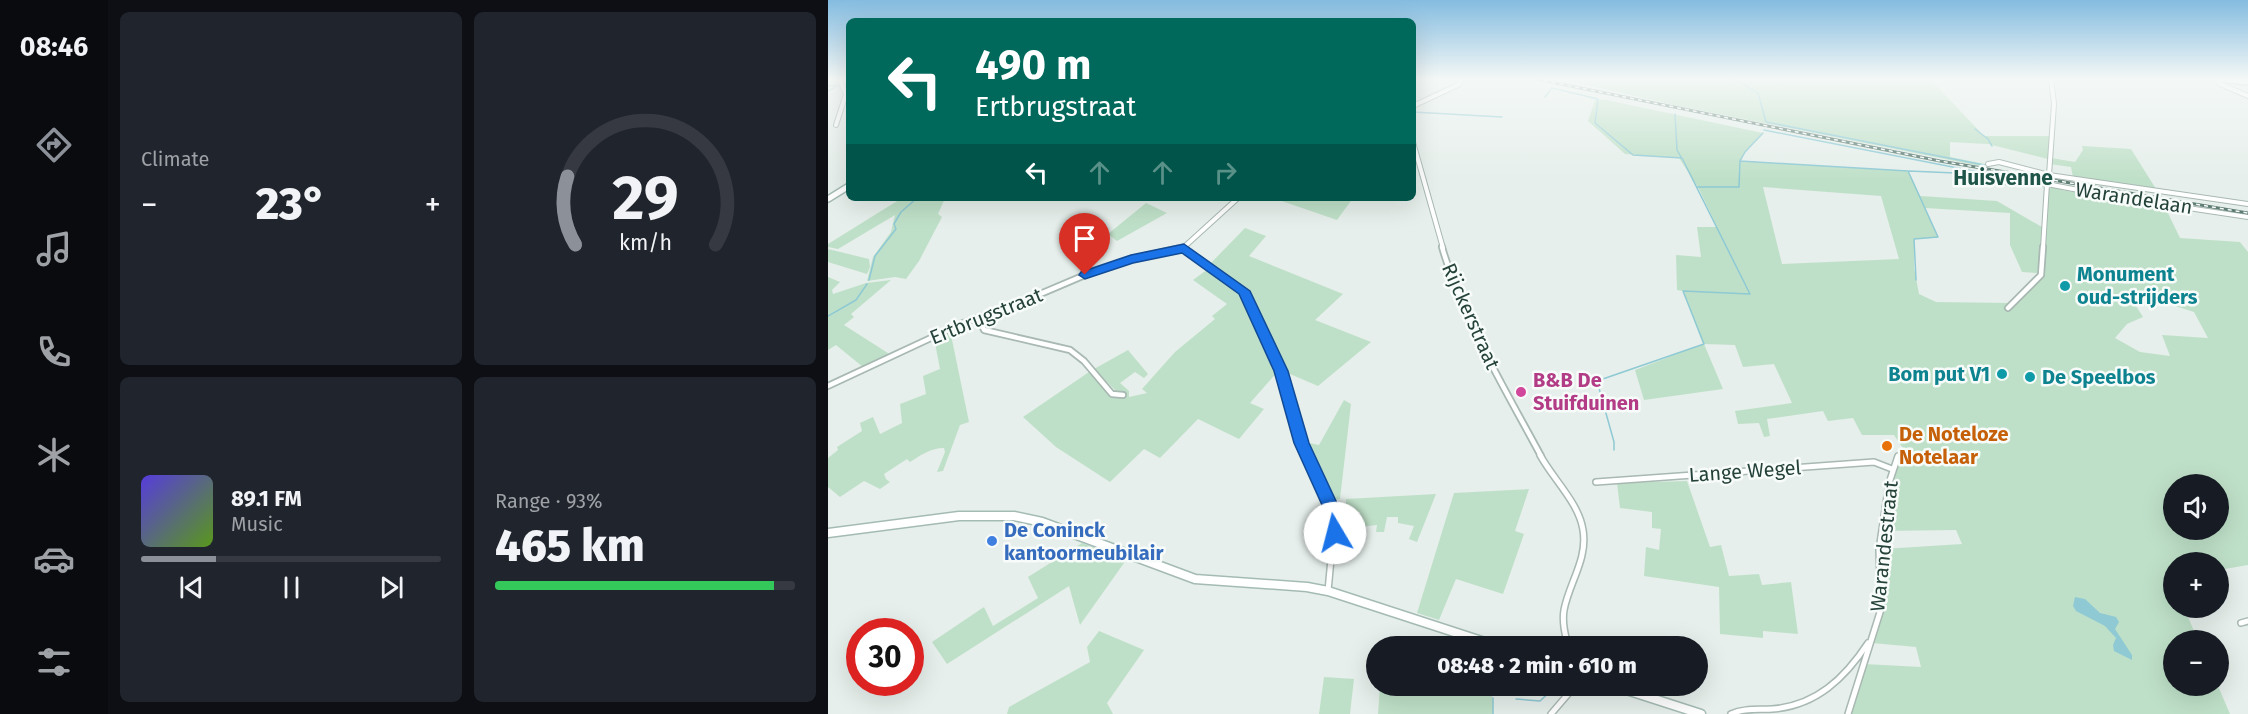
<!DOCTYPE html>
<html lang="en">
<head>
<meta charset="utf-8">
<style>
	body { margin:0; font-family:"Fira Sans",sans-serif; background:#20242c; color:#f1f3f6; height:100vh; display:flex; flex-direction:column; font-size:22px; white-space:nowrap }
	* { box-sizing:border-box; margin:0 }
	p { font-size:20px; color:#9ea1a6 }
	.icon { flex:none; width:33px; height:33px; fill:none; stroke:currentColor; stroke-width:2; stroke-linecap:round; stroke-linejoin:round }
	.map { position:relative; flex:1; overflow:hidden }
	.sheet { display:flex; flex-direction:column; gap:12px; padding:12px; background:#0d0f14; width:720px }
	.sheet>* { flex:none }
	.hud { position:absolute; left:18px; top:18px; width:570px; height:183px; border-radius:9px; box-shadow:0 6px 24px #0002; background:#00695c; color:#fff; overflow:hidden }
	.buttons { position:absolute; left:1335px; top:474px; display:grid; gap:12px }
	.buttons a { display:grid; place-items:center; width:66px; height:66px; border-radius:50%; background:#171b24; box-shadow:0 6px 24px #0002; font-size:30px }
	.speed { position:absolute; left:18px; top:618px; display:flex; gap:12px; font-size:30px; font-weight:700; text-align:center }
	.speed>* { display:grid; place-content:center; width:78px; height:78px; border-radius:50%; background:#171b24; box-shadow:0 6px 24px #0002; line-height:1 }
	.speed .limit { border:9px solid #d22; background:#fff; color:#111 }
	.pin { position:absolute; display:grid; place-items:center; width:51px; height:51px; color:#fff; margin:-62px -26px; border-radius:50% 50% 50% 0; rotate:-45deg; box-shadow:0 0 6px #0007 }
	.pin .icon { rotate:45deg }
	.me { position:absolute; width:66px; margin:-33px; rotate:352deg; stroke-linejoin:round; filter:drop-shadow(0 0 4px #0008) }
	.turn { display:flex; align-items:center; gap:21px; height:126px; padding:0 30px; font-size:27px }
	.turn .icon { width:78px; height:78px; stroke-width:2.5 }
	.turn b { display:block; font-size:42px; line-height:51px }
	.lanes { display:flex; align-items:center; height:57px; padding:0 30px; background:#0003; justify-content:center; gap:30px; direction:ltr }
	.lanes .off { opacity:.35 }
	.big { font-size:45px; font-weight:800; line-height:1.1 }
	.sheet .widget { flex:1; display:flex; flex-direction:column; justify-content:center; gap:9px; min-width:0; padding:0 21px; border-radius:9px; background:#20242c }
	.sheet .dial { align-items:center; gap:0 }
	.dial svg { height:156px; overflow:visible; fill:none; stroke:#363941; stroke-width:7; stroke-linecap:round; text-anchor:middle }
	.dial text { fill:#f1f3f6; stroke:none }
	.song { display:flex; align-items:center; gap:18px }
	.cover { width:72px; height:72px; border-radius:9px; background:linear-gradient(135deg,hsl(250 70% 55%),hsl(90 70% 35%)) }
	.played { height:6px; border-radius:3px; background:linear-gradient(90deg,#8c9099 25%,#363941 25%) }
	.keys { display:flex; justify-content:space-around; direction:ltr }
	.heat { display:flex; justify-content:space-between; align-items:center; font-size:33px; direction:ltr }
	.charge { height:9px; border-radius:4px; background:linear-gradient(90deg,#34c759 93%,#363941 0) }
	.sheet .tiles { flex:1; display:grid; gap:12px; grid-template-columns:repeat(2,1fr) }
	.trip { position:absolute; left:538px; top:636px; width:342px; height:60px; border-radius:30px; background:#171b24; box-shadow:0 6px 24px #0002; font-weight:800; line-height:60px; text-align:center }
	main { display:flex; flex:1; min-height:0 }
	.tabs { display:flex; flex-direction:column; width:108px; justify-content:space-around; align-items:center; background:#090b0e; color:#9ea1a6 }
	.tabs .icon { width:42px; height:42px }
	.tabs .active { color:#8c9099 }
	.tabs b { font-size:27px; color:#f1f3f6 }
	.map>svg:first-child { display:block }
	.green { fill:#bfe0c8; fill-rule:evenodd }
	.water { fill:#8ec9d4 }
	.lines { fill:none; stroke-linecap:round; stroke-linejoin:round }
	.stream { stroke:#8ec9d4; stroke-width:1.5 }
	.street-far2-casing { stroke:#a8b8b2; stroke-width:6 }
	.street-far1-casing { stroke:#a8b8b2; stroke-width:8 }
	.street-casing { stroke:#a8b8b2; stroke-width:8 }
	.secondary-far1-casing { stroke:#a4bbb3; stroke-width:8 }
	.secondary-casing { stroke:#a4bbb3; stroke-width:11 }
	.street-far2 { stroke:#fff; stroke-width:4 }
	.street-far1 { stroke:#fff; stroke-width:4.5 }
	.street { stroke:#fff; stroke-width:5 }
	.secondary-far1 { stroke:#fff; stroke-width:5 }
	.secondary { stroke:#fff; stroke-width:8 }
	.rail-casing { stroke:#5f7d75; stroke-width:3 }
	.rail { stroke:#f7fbf9; stroke-width:1.5; stroke-dasharray:4; stroke-linecap:butt }
	.route { fill:#1a73e8; stroke:#114b97; stroke-width:1.5 }
	.culture-dot { fill:#0f9aa8; stroke:#f7fbf9; stroke-width:2 }
	.hotel-dot { fill:#d1479c; stroke:#f7fbf9; stroke-width:2 }
	.food-dot { fill:#e8710a; stroke:#f7fbf9; stroke-width:2 }
	.shop-dot { fill:#3f7fe0; stroke:#f7fbf9; stroke-width:2 }
	.labels { text-anchor:middle; dominant-baseline:central; stroke-width:5; stroke-linejoin:round; paint-order:stroke }
	.street-label { font-size:20px; fill:#24423a; stroke:#f7fbf9 }
	.culture-label { font-size:20px; font-weight:bold; fill:#0d838f; stroke:#f7fbf9; text-anchor:start }
	.hotel-label { font-size:20px; font-weight:bold; fill:#b23c85; stroke:#f7fbf9; text-anchor:start }
	.food-label { font-size:20px; font-weight:bold; fill:#c56008; stroke:#f7fbf9; text-anchor:start }
	.shop-label { font-size:20px; font-weight:bold; fill:#366cbe; stroke:#f7fbf9; text-anchor:start }
	.neighbourhood-label { font-size:21px; font-weight:bold; fill:#1f5548; stroke:#f7fbf9 }
</style>
</head>
<body>
<main>
<nav class="tabs">
<b>08:46</b>
<svg class="icon active" aria-label="directions" viewBox="0 0 24 24"><path d="M12 3l9 9-9 9-9-9zM9 14v-3h6M13 9l2 2-2 2"/></svg>
<svg class="icon" aria-label="music" viewBox="0 0 24 24"><path d="M9 18V5l10-2v13"/><circle cx="6" cy="18" r="3"/><circle cx="16" cy="16" r="3"/></svg>
<svg class="icon" aria-label="phone" viewBox="0 0 24 24"><path d="M5 4h4l2 5-3 2q2 4 5 5l2-3 5 2v4C11 20 4 13 5 4z"/></svg>
<svg class="icon" aria-label="climate" viewBox="0 0 24 24"><path d="M12 3v18M4 7l16 10M4 17L20 7"/></svg>
<svg class="icon" aria-label="car" viewBox="0 0 24 24"><path d="M5 17H2v-5l4-1 3-4h7l3 4 3 1v5h-3M9 17h6M6 11h13"/><circle cx="7" cy="17" r="2"/><circle cx="17" cy="17" r="2"/></svg>
<svg class="icon" aria-label="filters" viewBox="0 0 24 24"><path d="M4 7h16M4 17h16"/><circle cx="9" cy="7" r="2"/><circle cx="15" cy="17" r="2"/></svg>
</nav>
<section class="sheet">
<div class="tiles">
<div class="widget"><p>Climate</p>
<div class="heat"><a>−</a><b class="big">23°</b><a>+</a></div>
</div>
<div class="widget dial"><svg viewBox="0 0 100 80">
<path d="M14 69A42 42 0 1 1 86 69"/>
<path d="M14 69A42 42 0 0 1 10 34" stroke="#8c9099"/>
<text x="50" y="56" font-size="32" font-weight="700">29</text>
<text x="50" y="72" font-size="11">km/h</text>
</svg></div>
<div class="widget">
<div class="song"><i class="cover"></i><div><b>89.1 FM</b><p>Music</p></div></div>
<div class="played"></div>
<div class="keys"><svg class="icon" aria-label="previous" viewBox="0 0 24 24"><path d="M18 5L8 12l10 7zM5 5v14"/></svg><svg class="icon" aria-label="pause" viewBox="0 0 24 24"><path d="M8 5v14M16 5v14"/></svg><svg class="icon" aria-label="next" viewBox="0 0 24 24"><path d="M6 5l10 7-10 7zM19 5v14"/></svg></div>
</div>
<div class="widget"><p>Range · 93%</p><b class="big">465 km</b><div class="charge"></div></div>
</div>
</section>
<div class="map">
<svg width="1420" height="714" viewBox="0 0 1420 714">
	<rect width="100%" height="100%" fill="#e6efeb"/>
	<path class="green" d="M732,79h370l54,57h66l-2,23 -60,-15 -38,-2v15l35,7v3l-306,-61z
		M767,100h11l157,33c-7,11 -19,14 -22,28l167,10 12,25 77,5 45,26v17l-5,29 -15,-1 -12,-27v-32l-85,-5 13,29 -24,2v29l5,26 17,8 73,1 21,-12 13,-15 6,-87 5,-3 6,1 1,3 104,17 15,31 60,4 8,10v313l-29,5 -1,-8h-44l-1,15 -2,1 3,30h10l14,32h-24v46h44l12,28h-380l14,-50 57,3 -5,-20 -44,-4 12,-35 -1,-59 79,-5 -6,-14 -72,1 10,-64 13,-13 -13,-19h-32l-9,-17 -25,3 -5,-10 -56,8 3,17 -6,1 -5,-14 -21,1 -3,-13 57,-8 -18,-39 -31,3 -8,-22 -31,-1 19,45 -79,11 -9,-30 68,-26 -20,-53 -6,-1 -1,-35 25,2 -4,-30h20l-18,-38 -20,-31 -54,-4 -37,-33zM935,187l118,9 18,63 -117,5zM1341,304l25,8 14,26 -46,-3 8,21 -30,-4 -25,-14 12,-14 16,-7 -7,-11zM1346,484h44v46h-44z
		M1254,146l49,3 25,40 -83,-12 -2,-10 -21,-3 1,-6 24,4 8,-12z
		M74,198h43l-7,16 4,3 -23,44 -13,18 -11,-2 -28,4 6,-24 18,-25 4,-17 -57,34 -10,-2v-3z
		M445,198h80l-16,22z
		M318,203l21,10 -50,28 -9,-7z
		M417,228l21,8 -17,20 94,38 -28,26 56,22 -53,44 -35,-15 -36,-80 -38,-26z
		M0,249l41,10 1,8 -3,7 -39,-12z
		M380,269l34,24 37,77 -29,33 14,6 -25,30 -41,-20 -38,39 -16,-9 -34,33 -54,-35 -33,-30 66,-45 27,26 4,-3 -26,-26 34,-19 20,24 -4,4 -9,-6 -15,11 9,8v6l18,-4 -5,-4 33,-37 40,-33 -3,-3 15,-12 -34,-24z
		M0,277l12,5 -8,8 1,4 33,-11 25,-3 -40,34 3,3 -10,8 47,30 -28,12 -27,-22 -8,5z
		M122,330l19,92 -9,3 -17,46 -6,1 8,-20 -1,-4c-13,0 -23,7 -34,14l-3,-3 -23,15 2,5 4,3 -10,7 -16,-8 -24,16 -12,-10v-29l10,-8 -1,-3 25,-16 -2,-8 13,-6 7,17 22,-11 -2,-19 26,-10 -3,-18 17,-7 -6,-31z
		M516,400l7,4 -11,95 -6,1 -18,-31 -11,-27 14,3z
		M859,481l23,66 11,-2 8,31 30,-2 3,11 29,-3 7,52 -35,-3v7l-43,-4 -1,-47 -75,-11 2,-29 13,3 2,-21 -9,-1v-16l-32,-4 -3,-25z
		M701,489l-14,42 9,3 -21,60 -47,-15 -17,41 -22,-7 37,-120z
		M608,494l-19,48 -8,-3 5,-13 -16,-3v-6h-11l-3,15h-8l1,-7 -18,2 1,-15h-14v-13z
		M254,543l42,16v4l-44,62 -11,-39 -122,78 -15,-22 52,-35 9,19 45,-28 -10,-21z
		M271,631l45,19 -37,53 6,11h-106l2,-7 81,-45 -3,-15z
		M496,677l30,2 -4,35h-31z
		M552,686h15l-1,10 61,-10h37l1,28h-115z"/>
	<path class="water" d="M1247,597l10,2 15,14 16,4 3,5 -4,7 17,26v5l-18,-9 -1,-6 3,-7 -11,-12 -29,-15 -3,-5z"/>
	<g class="lines">
		<path class="stream" d="M906,79l24,14 8,29 218,43
			M0,86l8,-1
			M0,91l9,-5
			M717,97l7,-9 46,11 -3,24 38,32 49,3 68,136 -67,-3 21,53 -107,37 17,61v8
			M585,112l89,5
			M847,114l2,36 4,7
			M1147,129l13,10 4,7
			M936,130l214,42
			M935,133l-18,19 -5,9 168,10 30,66 -24,2 2,41
			M1081,171l46,2
			M870,187h41l1,-27
			M41,280l6,-24 21,-27 -2,-5 7,-12 16,-14
			M0,316l28,-16 11,-16
			M665,698v16
			M688,699l24,2 16,-15"/>
		<defs>
			<path id="street-far2" d="M11,79l7,15
				M1388,79l4,5 28,12
				M585,106l47,-22 1,-5
				M8,125l10,-31
				M585,142l30,106
				M1160,164l11,-2 50,13 199,29
				M1159,174l15,8 45,2 68,13 133,20
				M1221,175l5,-71 -3,-25
				M355,248l55,-50
				M1215,248l4,-64"/>
			<path id="street-far1" d="M614,247c21,73 63,142 99,209
				M355,248l61,43 37,80 27,85
				M1180,308l33,-33 2,-28
				M151,318l5,12 86,20 14,11 28,33 11,1
				M0,386l135,-63 49,-17 73,-31 46,-16 54,-12"/>
			<path id="street" d="M479,455l28,61 -7,75
				M712,455c13,24 39,48 43,75 5,29 -14,53 -19,80 -2,12 1,24 4,36
				M768,482l278,-20 18,7
				M1413,623l7,-2
				M723,714l24,-28
				M903,714c13,-6 27,-4 41,-5 44,-3 73,-31 96,-66
				M1020,714l33,-105 -2,-59 10,-67 9,-27"/>
			<path id="secondary-far1" d="M1389,79l31,3
				M0,199l21,-13"/>
			<path id="secondary" d="M0,533l131,-17h55l28,6 153,57 112,8 21,4 169,55
				M786,686l87,28"/>
		</defs>
		<use href="#street-far2" class="street-far2-casing"/>
		<use href="#street-far1" class="street-far1-casing"/>
		<use href="#street" class="street-casing"/>
		<use href="#secondary-far1" class="secondary-far1-casing"/>
		<use href="#secondary" class="secondary-casing"/>
		<use href="#street-far2" class="street-far2"/>
		<use href="#street-far1" class="street-far1"/>
		<use href="#street" class="street"/>
		<use href="#secondary-far1" class="secondary-far1"/>
		<use href="#secondary" class="secondary"/>
		<defs>
			<path id="rail" d="M708,79l404,82 308,52"/>
		</defs>
		<use href="#rail" class="rail-casing"/>
		<use href="#rail" class="rail"/>
	</g>
	<linearGradient id="sky" x2="0" y2="1"><stop stop-color="#84bce0"/><stop offset="0.44" stop-color="#f4f8f6"/><stop offset="1" stop-color="#f4f8f6" stop-opacity="0"/></linearGradient>
	<rect width="1420" height="179" fill="url(#sky)"/>
	<path class="route" d="M356,244l66,47 38,80 21,72 34,73 -3,22 -5,2 -6,-2 -2,-5v-17l-33,-73 -20,-72 -35,-77 -57,-41 -49,10 -48,16 -6,-4 2,-3 50,-17z"/>
	<g class="culture-dot">
		<circle cx="1237" cy="286" r="6"/>
		<circle cx="1174" cy="374" r="6"/>
		<circle cx="1202" cy="377" r="6"/>
	</g>
	<circle class="hotel-dot" cx="693" cy="392" r="6"/>
	<circle class="food-dot" cx="1059" cy="446" r="6"/>
	<circle class="shop-dot" cx="164" cy="541" r="6"/>
	<g class="labels">
		<g class="street-label">
			<text transform="translate(1306 198) rotate(9)">Warandelaan</text>
			<text transform="translate(158 316) rotate(-22)">Ertbrugstraat</text>
			<text transform="translate(643 316) rotate(66)">Rijckerstraat</text>
			<text transform="translate(917 471) rotate(-4)">Lange Wegel</text>
			<text transform="translate(1056 546) rotate(-84)">Warandestraat</text>
		</g>
		<g class="culture-label">
			<text x="1249" y="274">Monument<tspan x="1249" dy="23">oud-strijders</tspan></text>
			<text x="1162" y="374" text-anchor="end">Bom put V1</text>
			<text x="1214" y="377">De Speelbos</text>
		</g>
		<g class="hotel-label">
			<text x="705" y="380">B&amp;B De<tspan x="705" dy="23">Stuifduinen</tspan></text>
		</g>
		<g class="food-label">
			<text x="1071" y="434">De Noteloze<tspan x="1071" dy="23">Notelaar</tspan></text>
		</g>
		<g class="shop-label">
			<text x="176" y="530">De Coninck<tspan x="176" dy="23">kantoormeubilair</tspan></text>
		</g>
		<g class="neighbourhood-label">
			<text x="1175" y="178">Huisvenne</text>
		</g>
	</g>
</svg>
<div class="buttons">
<a><svg class="icon" aria-label="sound" viewBox="0 0 24 24"><path d="M4 9h4l5-4v14l-5-4H4zM17 9q2 3 0 6"/></svg></a>
<a>+</a>
<a>−</a>
</div>
<div class="speed"><div class="limit">30</div></div>
<div class="pin" style="left:257px;top:275px;background:#d93025"><svg class="icon" aria-label="arrive" viewBox="0 0 24 24"><path d="M6 21V4h12l-3 4 3 4H6"/></svg></div>
<svg class="me" style="left:507px;top:533px" viewBox="-20 -20 40 40"><circle r="19" fill="#fff"/><path d="M0-13L10 11 0 6-10 11z" fill="#1a73e8"/></svg>
<div class="trip">08:48 · 2 min · 610 m</div>
<div class="hud">
<div class="turn"><svg class="icon" aria-label="left" viewBox="0 0 24 24"><path d="M17 20v-9H6M10 6l-5 5 5 5"/></svg><div><b>490 m</b>Ertbrugstraat</div></div>
<div class="lanes"><svg class="icon" aria-label="left" viewBox="0 0 24 24"><path d="M17 20v-9H6M10 6l-5 5 5 5"/></svg><svg class="icon off" aria-label="ahead" viewBox="0 0 24 24"><path d="M12 20V5M6 11l6-6 6 6"/></svg><svg class="icon off" aria-label="ahead" viewBox="0 0 24 24"><path d="M12 20V5M6 11l6-6 6 6"/></svg><svg class="icon off" aria-label="right" viewBox="0 0 24 24"><path d="M7 20v-9h11M14 6l5 5-5 5"/></svg></div>
</div>
</div>
</main>
</body>
</html>
